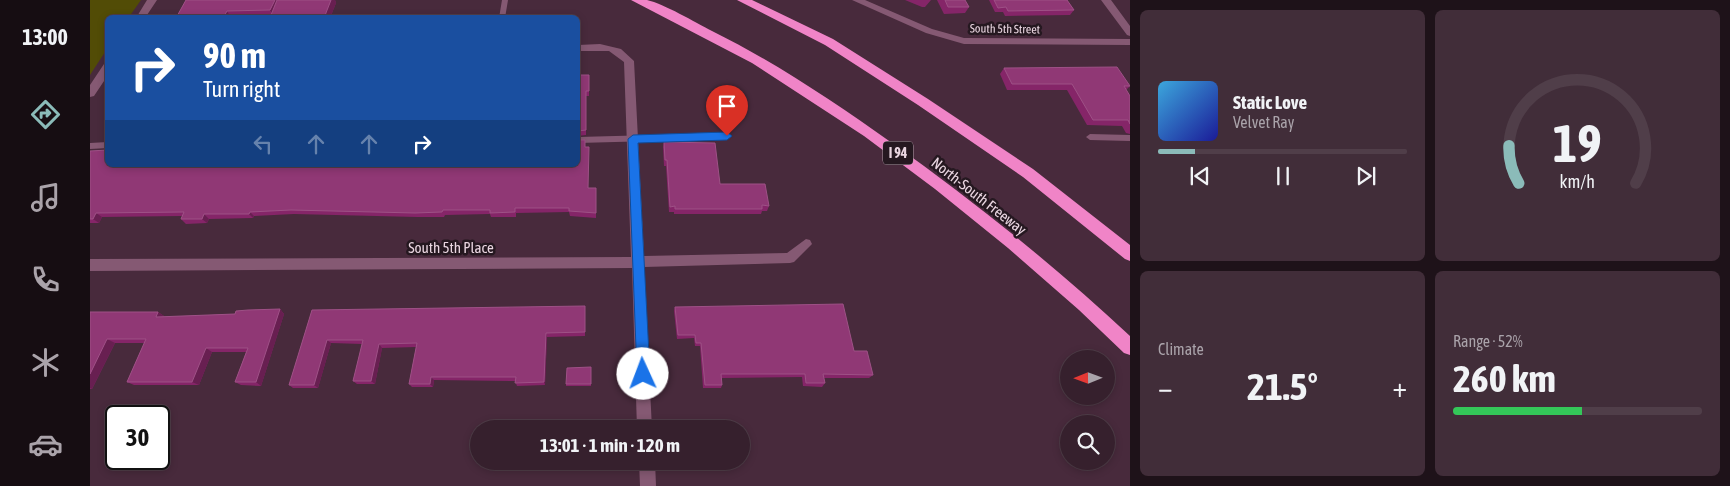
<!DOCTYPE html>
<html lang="en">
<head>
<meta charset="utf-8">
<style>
	body { margin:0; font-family:"Asap Condensed",sans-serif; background:#412d39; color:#f1f3f6; height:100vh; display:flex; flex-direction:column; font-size:19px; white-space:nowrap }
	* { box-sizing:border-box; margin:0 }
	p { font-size:16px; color:#aaa3aa }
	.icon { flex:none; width:28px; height:28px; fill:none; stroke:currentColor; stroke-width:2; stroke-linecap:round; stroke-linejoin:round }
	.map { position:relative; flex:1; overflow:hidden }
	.sheet { display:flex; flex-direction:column; gap:10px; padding:10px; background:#1e1219; width:600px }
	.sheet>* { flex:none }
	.hud { position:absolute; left:15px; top:15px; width:475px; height:152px; border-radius:8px; box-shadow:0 2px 8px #0003,0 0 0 1px #503e49; background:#1a4fa0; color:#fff; overflow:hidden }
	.needle { width:32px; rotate:269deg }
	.controls { position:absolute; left:970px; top:350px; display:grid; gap:10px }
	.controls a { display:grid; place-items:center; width:55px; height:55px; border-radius:50%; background:#36202d; box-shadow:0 2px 8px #0003,0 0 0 1px #503e49; font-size:25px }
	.speed { position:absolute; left:15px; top:405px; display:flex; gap:10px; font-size:25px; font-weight:700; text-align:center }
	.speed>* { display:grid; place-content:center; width:65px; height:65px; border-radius:50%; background:#36202d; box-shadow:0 2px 8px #0003,0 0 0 1px #503e49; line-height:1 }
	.speed .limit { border:2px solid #111; border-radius:8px; background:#fff; color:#111 }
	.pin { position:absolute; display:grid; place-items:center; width:42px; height:42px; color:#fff; margin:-51px -21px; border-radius:50% 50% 50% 0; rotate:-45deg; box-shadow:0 0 5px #0007 }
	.pin .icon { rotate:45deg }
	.me { position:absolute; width:55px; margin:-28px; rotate:358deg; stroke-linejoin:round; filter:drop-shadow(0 0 4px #0008) }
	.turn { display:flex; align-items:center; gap:18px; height:105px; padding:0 15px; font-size:22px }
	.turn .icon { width:65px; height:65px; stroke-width:2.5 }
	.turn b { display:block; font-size:35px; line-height:42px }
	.lanes { display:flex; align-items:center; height:48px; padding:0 15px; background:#0003; justify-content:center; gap:25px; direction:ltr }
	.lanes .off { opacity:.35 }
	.big { font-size:38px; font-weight:700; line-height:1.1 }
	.sheet .widget { flex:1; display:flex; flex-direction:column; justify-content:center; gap:8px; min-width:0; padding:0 18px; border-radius:8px; background:#412d39 }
	.sheet .dial { align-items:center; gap:0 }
	.dial svg { height:130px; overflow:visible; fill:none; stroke:#503e49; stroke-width:7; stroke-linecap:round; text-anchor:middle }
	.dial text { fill:#f1f3f6; stroke:none }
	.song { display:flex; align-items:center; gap:15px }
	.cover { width:60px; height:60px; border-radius:8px; background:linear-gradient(135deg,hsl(200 70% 55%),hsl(240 70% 35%)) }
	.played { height:5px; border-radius:2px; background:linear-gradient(90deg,#8bbbb9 15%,#503e49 15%) }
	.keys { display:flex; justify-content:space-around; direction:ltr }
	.heat { display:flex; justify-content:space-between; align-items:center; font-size:28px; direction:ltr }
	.charge { height:8px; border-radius:4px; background:linear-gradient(90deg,#34c759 52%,#503e49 0) }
	.sheet .tiles { flex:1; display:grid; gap:10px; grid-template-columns:repeat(2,1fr) }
	.trip { position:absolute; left:380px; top:420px; width:280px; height:50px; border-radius:25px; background:#36202d; box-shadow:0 2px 8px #0003,0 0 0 1px #503e49; font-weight:700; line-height:50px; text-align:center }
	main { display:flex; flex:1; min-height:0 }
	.tab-bar { display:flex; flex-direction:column; width:90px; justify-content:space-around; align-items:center; background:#160d12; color:#aaa3aa }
	.tab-bar .icon { width:35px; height:35px }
	.tab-bar .on { color:#8bbbb9 }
	.tab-bar b { font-size:22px; color:#f1f3f6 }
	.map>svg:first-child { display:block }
	.green { fill:#524c06 }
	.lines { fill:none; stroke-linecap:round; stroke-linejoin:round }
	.service { fill:#855973; fill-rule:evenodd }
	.minor { fill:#855973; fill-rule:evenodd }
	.motorway { fill:#f084c7; fill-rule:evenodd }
	.wall { fill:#852568 }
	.shaded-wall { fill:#681f51 }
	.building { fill:#903875; stroke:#9e5186 }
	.route { fill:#1a73e8; stroke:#114b97 }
	.labels { text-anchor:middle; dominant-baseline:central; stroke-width:5; stroke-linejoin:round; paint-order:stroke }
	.far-street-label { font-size:12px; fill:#ead6e1; stroke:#251820 }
	.shield { fill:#251820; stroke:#af9da7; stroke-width:1 }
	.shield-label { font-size:14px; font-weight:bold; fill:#ead6e1 }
	.street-label { font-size:15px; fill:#ead6e1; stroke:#251820 }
</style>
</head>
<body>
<main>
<nav class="tab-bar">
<b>13:00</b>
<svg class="icon on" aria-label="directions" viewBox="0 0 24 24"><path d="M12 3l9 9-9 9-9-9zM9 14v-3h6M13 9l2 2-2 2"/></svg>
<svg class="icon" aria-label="music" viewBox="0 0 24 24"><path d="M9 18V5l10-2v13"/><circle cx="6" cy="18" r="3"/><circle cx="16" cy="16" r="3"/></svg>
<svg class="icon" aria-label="phone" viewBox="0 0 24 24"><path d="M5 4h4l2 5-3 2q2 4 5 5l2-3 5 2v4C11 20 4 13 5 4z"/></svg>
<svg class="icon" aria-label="climate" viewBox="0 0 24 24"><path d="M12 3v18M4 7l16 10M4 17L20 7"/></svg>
<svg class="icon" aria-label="car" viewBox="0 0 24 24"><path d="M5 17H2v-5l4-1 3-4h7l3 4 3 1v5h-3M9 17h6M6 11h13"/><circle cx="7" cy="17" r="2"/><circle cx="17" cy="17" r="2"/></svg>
</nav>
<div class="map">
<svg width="1040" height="486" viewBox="0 0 1040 486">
	<rect width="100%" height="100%" fill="#482a3c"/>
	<path class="green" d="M0,0h51l-12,17 -21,1 -1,31 -17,26z"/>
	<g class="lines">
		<path class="service" d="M412,0h6l-3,18h-6z
			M637,133l4,3 -4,3 -149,4v-6z
			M1000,134l40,1v6l-40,-1 -4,-3z
			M18,142v6l-18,1v-6z"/>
		<path class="minor" d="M57,0h10l-12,18h-9z
			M762,0h13l67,29 32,9 166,1v6l-166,-1 -38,-11z
			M1011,0h10l19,26v10l-3,-1z
			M510,44l21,5 13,12 10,195 143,-3 19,-14 4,1 2,4 -18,18 -4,1 -146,4 8,162h-15l-5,-161 -542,3v-12l541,-2 -7,-195 -15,-11h-31v-6z
			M18,63v12l-14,21 -4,1v-12l14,-21z
			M549,461h16l1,25h-16z"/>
		<path class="motorway" d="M541,0c5,0 11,0 16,0 17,4 48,22 65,31 63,31 122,71 180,112 83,59 163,123 238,193v19l-6,-2 -45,-43 -71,-62 -73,-59 -71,-53 -112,-73z
			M647,0h15l81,39 95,60 105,70 97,76v16l-5,-2 -102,-82 -105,-72 -93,-60z"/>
	</g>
	<path class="wall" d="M96,0h149l1,3 -6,15h-58l-1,-3 -41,1 -1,2h-53z
		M815,0h26l-6,7h-3z
		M847,0h28l4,7 -4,6 -21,1z
		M899,0h78l7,10 -4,5 -65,1 -2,-4h-8z
		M914,68l126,18 -4,4 4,6v38l-4,-1 -4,-7 -35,-1 -20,-35h-60l-7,-16z
		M488,75h11v21h-3v39l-8,1z
		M574,142l56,42 49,22 -2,5h-5l-1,3h-87v-2h-5l-3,-46h-2l-1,-19z
		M496,147l2,41h8v30l-26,-2 -1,-4 -53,1v4h-25l-1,-3 -45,1 -1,2h-27l-123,-3 -40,2 -1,2 -44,1 -2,4 -21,1 -5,-5 1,-3 -80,1 -3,6h-9v-72z
		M585,307l179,44 19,24 -4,3h-45l1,5 -3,4 -19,-1 -1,-9 -80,1v7l-1,3h-18l-3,-42h-5l-1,-8 -17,1 -3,-28z
		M190,309l4,5 -23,72 -20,-1 -6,-3 11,-30h-34l-13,33h-65l-7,-3 17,-39h-29l-23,46h-2v-77h68l6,4v1l71,-3z
		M222,310h273v26l-38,1 -2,48 -28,1 -2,-5 -81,-1 -1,7h-21l-3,-3 7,-37 -34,1 -7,36h-18l-4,-3 9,-37 -31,-1 -13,45h-25l-4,-3z
		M501,367v19h-25v-2z"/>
	<path class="shaded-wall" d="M185,0h5l-7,15 -3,-5z
		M241,0h4l1,3 -6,15h-6z
		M137,11l3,5 -1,2h-6z
		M160,212l4,4 -1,2 -4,-4z
		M6,213l6,4 -3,6 -6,-4z
		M114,214l5,5 -2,4 -5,-4z
		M190,309l4,5 -23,72 -5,-4z
		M68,312l6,4 -2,5 -6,-4z
		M456,333l1,4 -2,48 -1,-3z
		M17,339l8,4 -23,46 -2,-1v-14z
		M237,340l4,3 -13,45 -4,-3z
		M289,344l3,4 -7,36 -4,-3z
		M116,348l6,4 -13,33 -7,-3z
		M341,377l3,3 -1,7 -3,-3z"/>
	<path class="building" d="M96,0h89l-5,10 -43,1 -4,7h-47z
		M187,0h54l-7,18h-21l1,-2 -33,-1z
		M855,0h20l4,7h-21z
		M904,0h73l7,10 -66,1 -2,-4 -8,1z
		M1027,67l13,19h-6l6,10v28l-2,-4h-35l-21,-36h-60l-8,-16z
		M488,75h11v16h-3v39l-8,1z
		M488,140h7v7h4l-1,41h8v25l-27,-2v-3h-54v4l-25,1v-3h-47l-1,2 -27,1 -124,-3 -41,2 -1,2h-45l-2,5h-21l3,-7 -88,1 -3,6h-3v-68l18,-1v15h470z
		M574,142l51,1 5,41h45l4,22 -7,-1v4h-87v-3l-5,1 -3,-47h-2z
		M753,304l11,47h13l6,24 -50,-1 2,9h-19l-1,-9h-84l1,11h-17l-4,-42h-5l-1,-8h-17l-3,-28z
		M495,306v26l-39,1 -2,49 -29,1 1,-6h-85l-1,7h-21l8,-41 -38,1 -8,37h-18l10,-41h-36l-13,45h-25l23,-75z
		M190,309l-24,73h-21l13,-34h-42l-14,34h-65l19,-43h-39l-17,35v-62h68l-2,5 79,-3 1,-3 12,-1z
		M501,367v17h-25l1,-16z"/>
	<path class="route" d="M637,132l5,4 -5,4 -89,3 12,231 -2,5 -5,2 -4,-2 -2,-5 -9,-235 5,-4z"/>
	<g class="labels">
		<g class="far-street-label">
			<text transform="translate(915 29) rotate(1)">South 5th Street</text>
		</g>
		<rect class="shield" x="793" y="141.5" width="30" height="23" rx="4"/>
		<g class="shield-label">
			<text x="808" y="153">I 94</text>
		</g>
		<g class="street-label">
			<text transform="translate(889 196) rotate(38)">North-South Freeway</text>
			<text x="361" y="247">South 5th Place</text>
		</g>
	</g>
</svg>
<div class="controls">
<a><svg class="needle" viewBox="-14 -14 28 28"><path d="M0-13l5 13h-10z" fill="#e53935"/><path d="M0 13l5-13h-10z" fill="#aaa3aa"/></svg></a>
<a><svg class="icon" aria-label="search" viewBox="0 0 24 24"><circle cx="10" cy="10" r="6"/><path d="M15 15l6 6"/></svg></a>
</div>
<div class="speed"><div class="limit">30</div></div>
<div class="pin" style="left:637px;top:136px;background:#d93025"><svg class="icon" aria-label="arrive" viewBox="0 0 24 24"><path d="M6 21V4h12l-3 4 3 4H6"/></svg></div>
<svg class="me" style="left:553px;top:374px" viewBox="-20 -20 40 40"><circle r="19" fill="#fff"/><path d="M0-13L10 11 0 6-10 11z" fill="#1a73e8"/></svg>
<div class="trip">13:01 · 1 min · 120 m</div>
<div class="hud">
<div class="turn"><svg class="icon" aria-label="right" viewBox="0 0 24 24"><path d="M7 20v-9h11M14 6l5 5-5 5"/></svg><div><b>90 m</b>Turn right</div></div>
<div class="lanes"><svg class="icon off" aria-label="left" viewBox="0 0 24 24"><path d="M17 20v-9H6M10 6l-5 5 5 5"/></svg><svg class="icon off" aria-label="ahead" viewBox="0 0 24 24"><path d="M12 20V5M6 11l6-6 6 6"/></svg><svg class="icon off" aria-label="ahead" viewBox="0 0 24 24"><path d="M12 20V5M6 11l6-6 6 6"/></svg><svg class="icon" aria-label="right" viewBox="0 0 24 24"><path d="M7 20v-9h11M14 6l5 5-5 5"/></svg></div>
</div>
</div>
<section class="sheet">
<div class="tiles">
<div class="widget">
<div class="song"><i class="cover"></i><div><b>Static Love</b><p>Velvet Ray</p></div></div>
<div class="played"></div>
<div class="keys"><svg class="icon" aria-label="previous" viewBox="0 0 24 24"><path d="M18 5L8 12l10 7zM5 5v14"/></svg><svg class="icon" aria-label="pause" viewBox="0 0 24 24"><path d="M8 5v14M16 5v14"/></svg><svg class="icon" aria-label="next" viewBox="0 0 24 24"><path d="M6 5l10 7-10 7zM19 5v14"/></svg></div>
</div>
<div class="widget dial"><svg viewBox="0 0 100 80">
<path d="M14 69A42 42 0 1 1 86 69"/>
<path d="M14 69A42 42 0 0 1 8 46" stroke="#8bbbb9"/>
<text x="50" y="56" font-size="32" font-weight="700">19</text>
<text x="50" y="72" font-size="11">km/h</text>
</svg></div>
<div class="widget"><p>Climate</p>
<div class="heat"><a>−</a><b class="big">21.5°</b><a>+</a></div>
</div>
<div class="widget"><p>Range · 52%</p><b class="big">260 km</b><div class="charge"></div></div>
</div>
</section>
</main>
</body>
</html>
